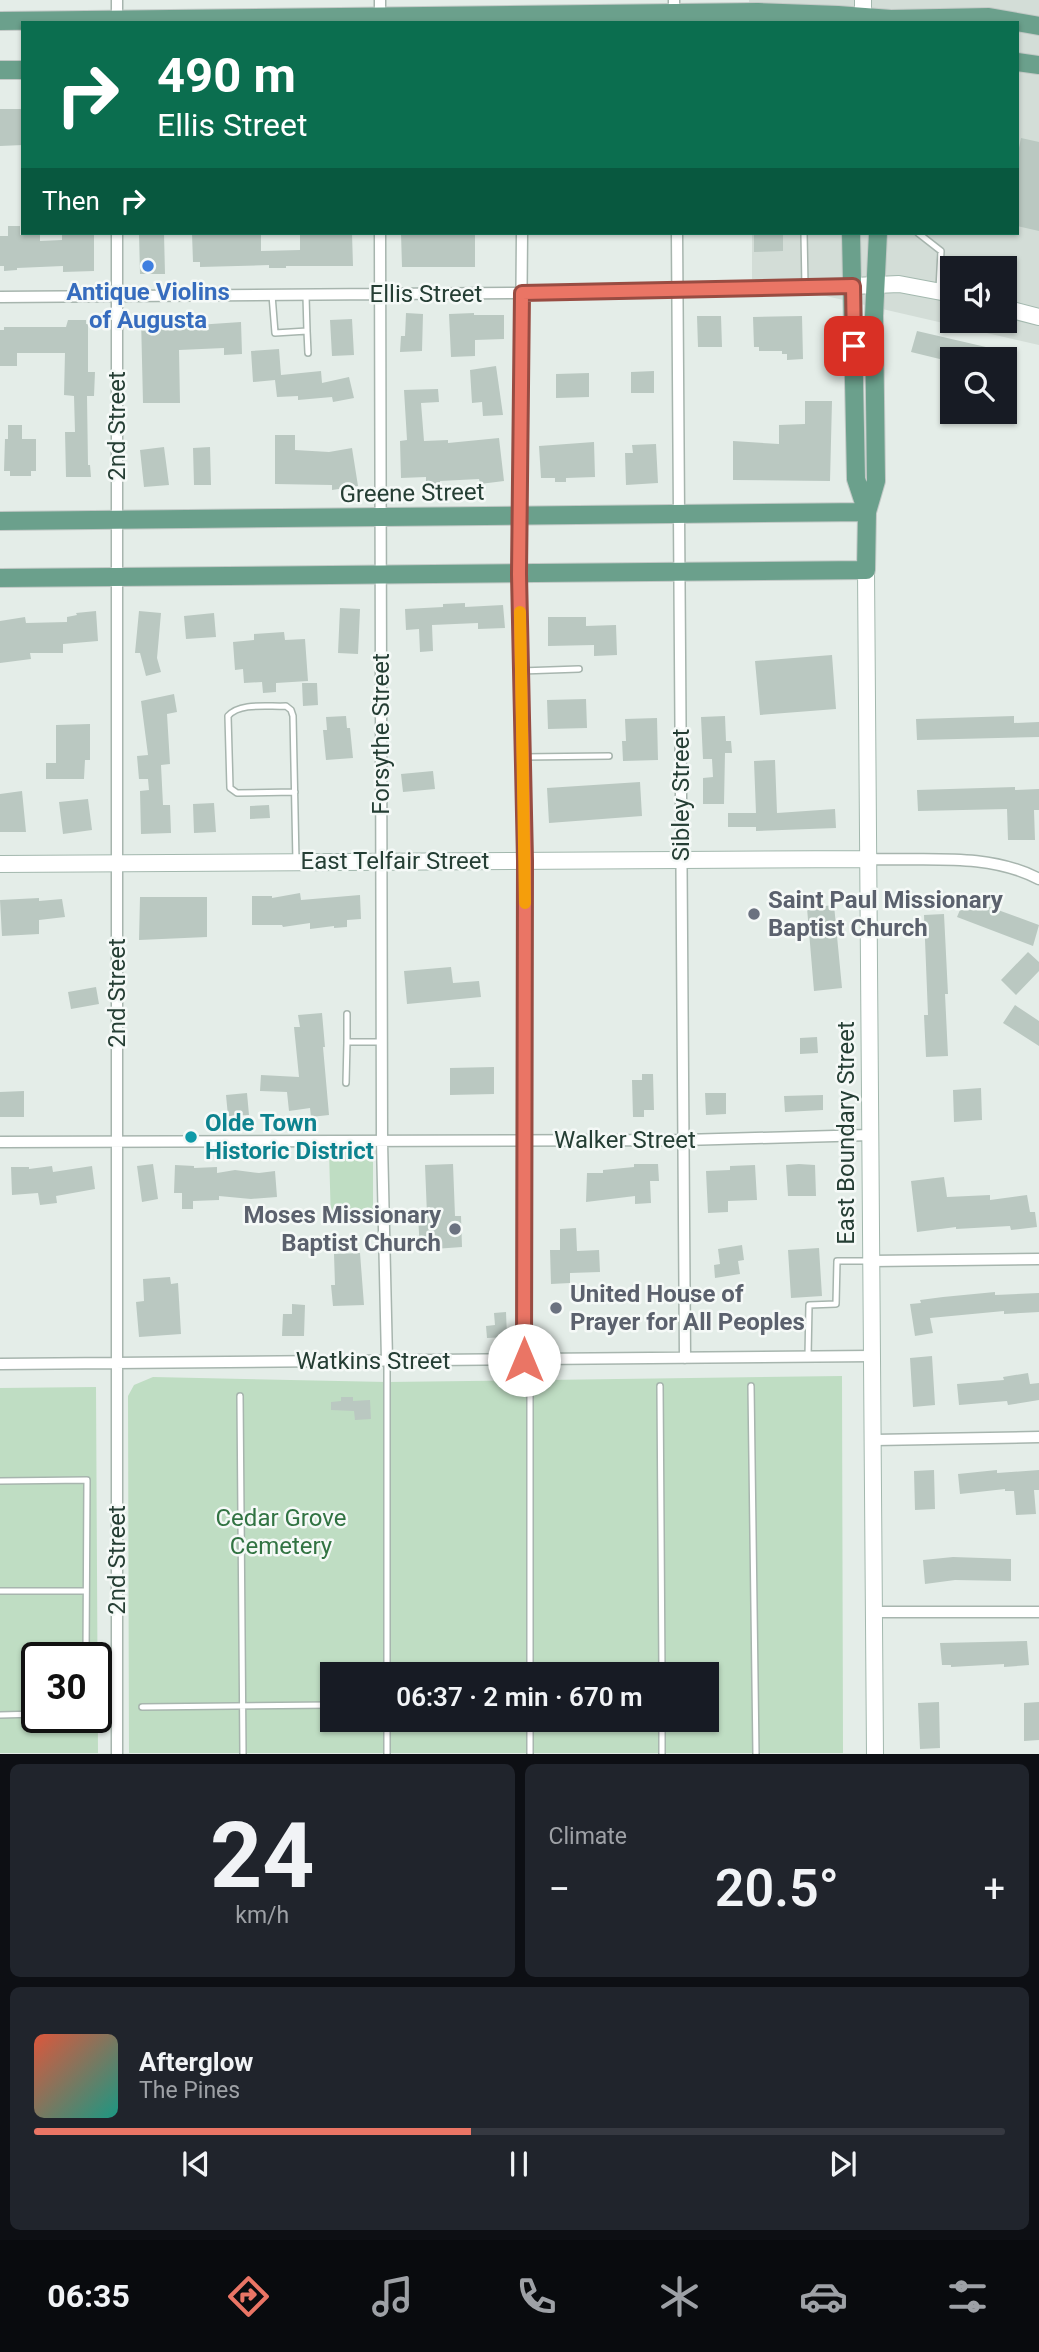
<!DOCTYPE html>
<html lang="en">
<head>
<meta charset="utf-8">
<style>
	body { margin:0; font-family:Roboto,sans-serif; background:#20242c; color:#f1f3f6; height:100vh; display:flex; flex-direction:column; font-size:26px; white-space:nowrap }
	* { box-sizing:border-box; margin:0 }
	p { font-size:23px; color:#9ea1a6 }
	.icon { flex:none; width:38px; height:38px; fill:none; stroke:currentColor; stroke-width:2; stroke-linecap:round; stroke-linejoin:round }
	.map { position:relative; height:1754px; overflow:hidden }
	.side { display:flex; flex-direction:column; gap:10px; padding:10px; background:#0d0f14; flex:1 }
	.side>* { flex:none }
	.banner { position:absolute; left:21px; top:21px; width:998px; height:214px; border-radius:0px; box-shadow:0 2px 5px #0004; background:#0b6e4f; color:#fff; overflow:hidden }
	.tools { position:absolute; left:940px; top:256px; display:grid; gap:14px }
	.tools a { display:grid; place-items:center; width:77px; height:77px; border-radius:0px; background:#171b24; box-shadow:0 2px 5px #0004; font-size:35px }
	.speed { position:absolute; left:21px; top:1642px; display:flex; gap:14px; font-size:35px; font-weight:700; text-align:center }
	.speed>* { display:grid; place-content:center; width:91px; height:91px; border-radius:50%; background:#171b24; box-shadow:0 2px 5px #0004; line-height:1 }
	.speed .limit { border:4px solid #111; border-radius:10px; background:#fff; color:#111 }
	.pin { position:absolute; display:grid; place-items:center; width:60px; height:60px; color:#fff; margin:-30px; border-radius:14px; box-shadow:0 4px 10px #0006 }
	.me { position:absolute; width:77px; margin:-38px; rotate:0deg; stroke-linejoin:round; filter:drop-shadow(0 0 5px #0008) }
	.turn { display:flex; align-items:center; gap:24px; height:147px; padding:0 21px; font-size:32px }
	.turn .icon { width:91px; height:91px; stroke-width:2.5 }
	.turn b { display:block; font-size:49px; line-height:60px }
	.then { display:flex; align-items:center; height:66px; padding:0 21px; background:#0003; gap:14px; font-size:26px }
	.big { font-size:52px; font-weight:600; line-height:1.1 }
	.side .widget { flex:1; display:flex; flex-direction:column; justify-content:center; gap:10px; min-width:0; padding:0 24px; border-radius:10px; background:#20242c }
	.side .dial { align-items:center; gap:0 }
	.dial b { font-size:91px; line-height:1 }
	.song { display:flex; align-items:center; gap:21px }
	.cover { width:84px; height:84px; border-radius:10px; background:linear-gradient(135deg,hsl(10 70% 55%),hsl(170 70% 35%)) }
	.played { height:7px; border-radius:4px; background:linear-gradient(90deg,#ea7565 45%,#363941 45%) }
	.keys { display:flex; justify-content:space-around; direction:ltr }
	.heat { display:flex; justify-content:space-between; align-items:center; font-size:38px; direction:ltr }
	.side .tiles { flex:1; display:grid; gap:10px; grid-template-columns:1fr 1fr }
	.widget:last-child { grid-column:span 2 }
	.trip { position:absolute; left:320px; top:1662px; width:399px; height:70px; border-radius:0px; background:#171b24; box-shadow:0 2px 5px #0004; font-weight:600; line-height:70px; text-align:center }
	.dock { display:flex; height:112px; justify-content:space-around; align-items:center; background:#090b0e; color:#9ea1a6 }
	.dock .icon { width:49px; height:49px }
	.dock .current { color:#ea7565 }
	.dock b { font-size:32px; color:#f1f3f6 }
	.map>svg:first-child { display:block }
	.built { fill:#d3ddd7; fill-rule:evenodd }
	.green { fill:#bfddc3; fill-rule:evenodd }
	.building { fill:#bac8c1 }
	.lines { fill:none; stroke-linecap:round; stroke-linejoin:round }
	.lane-casing { stroke:#a7b5ae; stroke-width:8 }
	.street-casing { stroke:#a7b5ae; stroke-width:13 }
	.secondary-casing { stroke:#a3b8ae; stroke-width:18 }
	.primary-casing { stroke:#c2c9c6; stroke-width:20 }
	.lane { stroke:#fff; stroke-width:5 }
	.street { stroke:#fff; stroke-width:10 }
	.secondary { stroke:#fff; stroke-width:16 }
	.primary { stroke:#6ba08c; stroke-width:18 }
	.route-casing { stroke:#984c42; stroke-width:18 }
	.route { stroke:#ea7565; stroke-width:12 }
	.slow { stroke:#f59e0b; stroke-width:12 }
	.shop-dot { fill:#3f7fe0; stroke:#f5f9f7; stroke-width:2.5 }
	.worship-dot { fill:#6b7280; stroke:#f5f9f7; stroke-width:2.5 }
	.culture-dot { fill:#0f9aa8; stroke:#f5f9f7; stroke-width:2.5 }
	.labels { text-anchor:middle; dominant-baseline:central; stroke-width:5; stroke-linejoin:round; paint-order:stroke }
	.shop-label { font-size:24px; font-weight:bold; fill:#366cbe; stroke:#f5f9f7 }
	.street-label { font-size:24px; fill:#253e34; stroke:#f5f9f7 }
	.worship-label { font-size:24px; font-weight:bold; fill:#5b616d; stroke:#f5f9f7; text-anchor:start }
	.culture-label { font-size:24px; font-weight:bold; fill:#0d838f; stroke:#f5f9f7; text-anchor:start }
	.park-label { font-size:24px; fill:#317342; stroke:#f5f9f7 }
</style>
</head>
<body>
<div class="map">
<svg width="1039" height="1754" viewBox="0 0 1039 1754">
	<rect width="100%" height="100%" fill="#e4ede8"/>
	<path class="built" d="M749,0h290v345l-287,-66v-46h265v-210h-267zM952,268h52v52h-52z"/>
	<path class="green" d="M363,1151l5,2 5,9v60h-42l-2,-70z
		M842,1376l1,377h-714l-1,-357 6,-11 19,-8 234,5zM332,1675h375v45h-375z
		M96,1387l2,366h-98v-365zM37,1657h59v60h-59z"/>
	<path class="building" d="M0,109h23v36l-23,1z
		M1021,138l18,4v89l-22,-5v-68z
		M8,226h12v9h20v6l22,-1v-6l32,-1v38l-31,1v-6l-46,2v2l-13,1v-5h-4v-30h8z
		M139,233h25l1,41h-25z
		M192,233h69v18l39,-1v-17h52l1,33h-67v2h-17v-3l-69,2v-5h-7z
		M401,233l74,1v33h-73z
		M754,233h29v18l-29,1z
		M406,313l17,1 -1,37 -22,1 1,-16h4z
		M474,313v2h30v24l-29,1v16l-24,1 -2,-43z
		M697,316h24l1,31h-24z
		M802,316l1,43 -16,1v-6h-5v-3h-23v-4h-5l-1,-30z
		M182,317v9l59,-4 1,32 -18,1v-7l-45,2 1,53h-37l-2,-85z
		M352,319l2,36 -22,1 -2,-36z
		M68,320h18v4h2v48h7l-1,24h-7l1,69h2l1,12h-25l-1,-45h10l-1,-36 -10,-1 1,-42h-48v13h-17v-36h4v-3h62z
		M917,331l99,23 -1,5h-63v3l-41,-10z
		M279,349l2,26 40,-4 1,12 27,-6 5,21 -21,4 -1,-5 -34,3v-4l-21,1 -2,-17 -22,2 -2,-31z
		M496,366l7,49 -20,1 -1,-14 -10,1 -2,-33z
		M654,371v22h-23v-21z
		M589,373v24l-33,1v-24z
		M438,389l1,13 -18,1 3,38 24,-1v3l51,-5 5,43 -24,3 -1,-5 -39,2v3l-14,1v-8l-25,1 -1,-37 7,-1 -3,-50z
		M805,401h27l-2,80 -97,-1v-39l46,3v-19l26,-1z
		M8,425h14v14h14v32h-5v5h-21v-5h-6l1,-32h3z
		M275,435h20v15l34,2 23,-4 6,38 -26,4v-5l-57,-1z
		M594,442l1,35 -29,1v4h-11v-4h-14l-2,-32z
		M656,444l2,39 -32,2 -1,-32h8l-1,-8z
		M164,447l5,38 -25,2 -4,-37z
		M210,447l1,38h-17l-1,-37z
		M465,603v4l38,-2 2,23 -27,1v-6l-46,2 1,26 -13,1 -1,-23 -13,1 -1,-21 38,-2v-3z
		M340,608l20,1 -2,45 -20,-1z
		M96,611l2,30 -35,3v9h-33l1,6 -31,4v-42l25,-4 1,6 41,-1v-5l10,-2 -1,-2z
		M139,611l22,2 -4,45 4,14 -15,4 -6,-23h-5z
		M214,613l2,24 -30,2 -2,-23z
		M548,617h38v9l30,-1 1,30 -23,1v-11l-46,1z
		M284,632l1,8 20,-1 3,42 -32,2v9l-13,1 -1,-11 -18,1 -1,-14 -8,1 -2,-28 21,-2v-6z
		M832,655l4,54 -76,6 -5,-54z
		M302,683h15l1,22 -15,1z
		M174,694l3,18 -10,2 3,50 -9,1 2,40h7l1,28 -30,1 -1,-43 9,-1 -1,-11h-9l-2,-23 11,-1 -7,-54z
		M586,699l1,29 -39,1 -1,-29z
		M346,716l1,12h3l3,30 -27,2 -3,-30h4l-1,-13z
		M725,716l1,25h5l1,12h-7l-1,51h-21v-26l10,-1 -1,-18h-9l-2,-42z
		M1014,716v7l25,-1v15l-122,3 -1,-21z
		M657,718l1,42 -35,1 -1,-20h4l-1,-22z
		M90,724v36h-5l-1,19h-38v-16h10v-38z
		M775,760l2,53 58,-4 1,19 -80,3v-4h-28v-14h28l-2,-52z
		M433,771l2,18 -32,3 -2,-18z
		M640,782l2,34 -93,7 -2,-35z
		M1015,787v3l24,-1v21h-5l1,30h-27l-1,-31 -89,2 -1,-21z
		M22,791l4,41h-26v-38z
		M88,799l4,31 -29,4 -4,-32z
		M214,803l2,29 -22,1 -1,-29z
		M269,805l1,13 -20,1v-13z
		M300,893l1,7 59,-5 1,24 -14,1v7l-13,1v-2l-24,3v-6l-27,4 -1,-2h-30v-29h20v2z
		M140,897h67v40l-68,3z
		M39,898v3l23,-2 3,18 -26,3v14l-37,2 -2,-36z
		M965,898l74,27 -6,21 -76,-29z
		M834,905l8,83 -28,3 -7,-83z
		M944,914l4,80h-3l3,62 -22,1 -2,-42h4l-4,-100z
		M1028,952l11,10v9l-23,24 -15,-15z
		M451,967l2,16 26,-2 2,16 -74,7 -3,-33z
		M96,987l3,17 -28,5 -3,-17z
		M1015,1005l24,16v25l-36,-23z
		M322,1013l3,34h-2l6,68 -18,2 -1,-9 -21,3 -2,-19 -27,-1 1,-16 38,2 -5,-50h6l-2,-12z
		M817,1037l1,16 -18,1v-16z
		M494,1067v27l-44,1v-27z
		M642,1074h11l1,36h-10v7h-11l-1,-37h10z
		M981,1088l1,32 -28,2 -1,-32z
		M24,1091v26h-24v-25z
		M247,1093l2,22 -21,1 -2,-21z
		M705,1093h21v21l-20,1z
		M823,1095v15l-38,2 -1,-16z
		M153,1164l5,35 -16,3 -5,-36z
		M453,1164l2,52h6l1,31 -42,3 -2,-34 9,-1 -2,-50z
		M634,1164h24l1,17h-9l1,22 -16,1v-8l-49,6 1,-29h16v-3l31,-3z
		M799,1164l16,1 1,31h-28l-2,-31z
		M175,1165l19,1v2l23,-1v6l18,-3 24,3 16,-2 2,26 -26,2 -32,-3v4l-26,1v8h-11v-16h-8z
		M755,1165l2,35 -29,1v11l-20,1 -2,-42 24,-1v-4z
		M52,1166l1,6 39,-6 3,23 -39,7 1,7 -17,2 -2,-12 -26,2 -1,-28h18v2z
		M944,1177l3,20 43,-2v5l37,-5 3,17h5l2,15 -26,3 -1,-4 -54,3v-2l-39,5 -6,-51z
		M576,1228l1,23 22,-1 1,22 -30,1v10l-19,1 -1,-34h10v-21z
		M742,1245l2,15 -6,1 2,13 -25,4 -1,-13 6,-1 -2,-15z
		M819,1248l3,48 -31,2 -3,-48z
		M360,1253l4,52 -31,1 -2,-21h4l-1,-31z
		M170,1277l1,7 7,-1 3,51 -42,3 -3,-35 8,-1 -1,-22z
		M995,1292v3l44,-2v19l-35,2v-3l-74,7 3,15 -18,3 -5,-32 11,-1 -1,-3 23,-3z
		M292,1304l13,1 -1,31h-22l1,-22h9z
		M506,1312l1,25 -20,1 -1,-12 9,-1 -1,-12z
		M932,1356l3,49 -22,2 -3,-49z
		M1028,1373l2,11 9,-1v17l-31,5 -1,-4 -48,4 -2,-21 47,-4 -1,-3z
		M341,1397h12v4l17,-1 1,19 -16,1 -1,-9 -23,-1v-8l10,-1z
		M934,1470l1,39 -20,1 -1,-39z
		M997,1470v3l42,-3v20h-5l2,24 -20,1 -2,-24h-9v-2l-45,5 -2,-20z
		M953,1557l58,2v22l-56,-1 -30,4 -2,-24z
		M1027,1641l2,24 -25,2v-3l-53,3v-2h-9l-2,-22z
		M939,1702l1,46 -20,1 -2,-46z
		M1039,1702v38l-15,1v-38z"/>
	<g class="lines">
		<defs>
			<path id="lane" d="M804,233l1,53
				M918,233l23,18 -2,38
				M272,295l3,38 32,-2 -1,-35
				M307,331l1,22
				M521,671l58,-2
				M523,757l86,-1
				M295,792l-58,1 -7,-5 -2,-72c12,-14 41,-9 58,-10l5,4 2,6 3,145
				M347,1014v28h35
				M346,1083l1,-41
				M808,1357l1,-52 27,-1 1,-43h32
				M387,1360v315
				M660,1386l2,289
				M751,1386l5,368
				M530,1391v284
				M240,1396l3,358
				M0,1481l87,-1 -1,177
				M0,1591h86
				M142,1707l190,-2
				M0,1715l37,-1
				M530,1720v34
				M662,1720v34
				M387,1754v-34"/>
			<path id="street" d="M674,0v23
				M380,22v-22
				M117,23v-23
				M117,233v1521
				M380,233l2,909 5,218
				M522,233l-3,341 6,287 -1,499
				M677,233l8,1125
				M0,297l522,-4 331,-7
				M870,859c56,2 118,-7 169,20
				M0,1142l683,-2 188,-5
				M871,1261l168,-2
				M0,1364l872,-8
				M874,1440l165,-3
				M874,1612h165"/>
			<path id="secondary" d="M863,0v17
				M853,286l46,-2 53,10
				M1004,308l35,9
				M866,570l9,1184
				M0,864l870,-5"/>
			<path id="primary" d="M0,21l758,-9 80,3 53,4 98,-2 50,9
				M1017,62l22,3
				M0,70h23
				M851,233l5,246 11,33
				M0,521l867,-9
				M0,578l866,-8 1,-58 9,-31 -2,-165 4,-83"/>
		</defs>
		<use href="#lane" class="lane-casing"/>
		<use href="#street" class="street-casing"/>
		<use href="#secondary" class="secondary-casing"/>
		<use href="#primary" class="primary-casing"/>
		<use href="#lane" class="lane"/>
		<use href="#street" class="street"/>
		<use href="#secondary" class="secondary"/>
		<use href="#primary" class="primary"/>
	</g>
	<g class="lines">
		<defs>
			<path id="route" d="M524,1360l1,-499 -6,-287 3,-281 331,-7 1,60"/>
		</defs>
		<use href="#route" class="route-casing"/>
		<use href="#route" class="route"/>
		<path class="slow" d="M520,612l5,291"/>
	</g>
	<circle class="shop-dot" cx="148" cy="266" r="7"/>
	<g class="worship-dot">
		<circle cx="754" cy="914" r="7"/>
		<circle cx="455" cy="1229" r="7"/>
		<circle cx="556" cy="1308" r="7"/>
	</g>
	<circle class="culture-dot" cx="191" cy="1137" r="7"/>
	<g class="labels">
		<g class="shop-label">
			<text x="148" y="292">Antique Violins<tspan x="148" dy="28">of Augusta</tspan></text>
		</g>
		<g class="street-label">
			<text x="426" y="294">Ellis Street</text>
			<text transform="translate(117 426) rotate(-90)">2nd Street</text>
			<text transform="translate(412 493) rotate(-1)">Greene Street</text>
			<text transform="translate(381 734) rotate(-90)">Forsythe Street</text>
			<text transform="translate(681 795) rotate(-90)">Sibley Street</text>
			<text x="395" y="861">East Telfair Street</text>
			<text transform="translate(117 993) rotate(-90)">2nd Street</text>
			<text transform="translate(846 1133) rotate(-90)">East Boundary Street</text>
			<text x="625" y="1140">Walker Street</text>
			<text x="373" y="1361">Watkins Street</text>
			<text transform="translate(117 1560) rotate(-90)">2nd Street</text>
		</g>
		<g class="worship-label">
			<text x="768" y="900">Saint Paul Missionary<tspan x="768" dy="28">Baptist Church</tspan></text>
			<text x="441" y="1215" text-anchor="end">Moses Missionary<tspan x="441" dy="28">Baptist Church</tspan></text>
			<text x="570" y="1294">United House of<tspan x="570" dy="28">Prayer for All Peoples</tspan></text>
		</g>
		<g class="culture-label">
			<text x="205" y="1123">Olde Town<tspan x="205" dy="28">Historic District</tspan></text>
		</g>
		<g class="park-label">
			<text x="281" y="1518">Cedar Grove<tspan x="281" dy="28">Cemetery</tspan></text>
		</g>
	</g>
</svg>
<div class="tools">
<a><svg class="icon" aria-label="sound" viewBox="0 0 24 24"><path d="M4 9h4l5-4v14l-5-4H4zM17 9q2 3 0 6"/></svg></a>
<a><svg class="icon" aria-label="search" viewBox="0 0 24 24"><circle cx="10" cy="10" r="6"/><path d="M15 15l6 6"/></svg></a>
</div>
<div class="speed"><div class="limit">30</div></div>
<div class="pin" style="left:854px;top:346px;background:#d93025"><svg class="icon" aria-label="arrive" viewBox="0 0 24 24"><path d="M6 21V4h12l-3 4 3 4H6"/></svg></div>
<svg class="me" style="left:524px;top:1360px" viewBox="-20 -20 40 40"><circle r="19" fill="#fff"/><path d="M0-13L10 11 0 6-10 11z" fill="#ea7565"/></svg>
<div class="trip">06:37 · 2 min · 670 m</div>
<div class="banner">
<div class="turn"><svg class="icon" aria-label="right" viewBox="0 0 24 24"><path d="M7 20v-9h11M14 6l5 5-5 5"/></svg><div><b>490 m</b>Ellis Street</div></div>
<div class="then">Then<svg class="icon" aria-label="right" viewBox="0 0 24 24"><path d="M7 20v-9h11M14 6l5 5-5 5"/></svg></div>
</div>
</div>
<section class="side">
<div class="tiles">
<div class="widget dial"><b>24</b><p>km/h</p></div>
<div class="widget"><p>Climate</p>
<div class="heat"><a>−</a><b class="big">20.5°</b><a>+</a></div>
</div>
<div class="widget">
<div class="song"><i class="cover"></i><div><b>Afterglow</b><p>The Pines</p></div></div>
<div class="played"></div>
<div class="keys"><svg class="icon" aria-label="previous" viewBox="0 0 24 24"><path d="M18 5L8 12l10 7zM5 5v14"/></svg><svg class="icon" aria-label="pause" viewBox="0 0 24 24"><path d="M8 5v14M16 5v14"/></svg><svg class="icon" aria-label="next" viewBox="0 0 24 24"><path d="M6 5l10 7-10 7zM19 5v14"/></svg></div>
</div>
</div>
</section>
<nav class="dock">
<b>06:35</b>
<svg class="icon current" aria-label="directions" viewBox="0 0 24 24"><path d="M12 3l9 9-9 9-9-9zM9 14v-3h6M13 9l2 2-2 2"/></svg>
<svg class="icon" aria-label="music" viewBox="0 0 24 24"><path d="M9 18V5l10-2v13"/><circle cx="6" cy="18" r="3"/><circle cx="16" cy="16" r="3"/></svg>
<svg class="icon" aria-label="phone" viewBox="0 0 24 24"><path d="M5 4h4l2 5-3 2q2 4 5 5l2-3 5 2v4C11 20 4 13 5 4z"/></svg>
<svg class="icon" aria-label="climate" viewBox="0 0 24 24"><path d="M12 3v18M4 7l16 10M4 17L20 7"/></svg>
<svg class="icon" aria-label="car" viewBox="0 0 24 24"><path d="M5 17H2v-5l4-1 3-4h7l3 4 3 1v5h-3M9 17h6M6 11h13"/><circle cx="7" cy="17" r="2"/><circle cx="17" cy="17" r="2"/></svg>
<svg class="icon" aria-label="filters" viewBox="0 0 24 24"><path d="M4 7h16M4 17h16"/><circle cx="9" cy="7" r="2"/><circle cx="15" cy="17" r="2"/></svg>
</nav>
</body>
</html>
